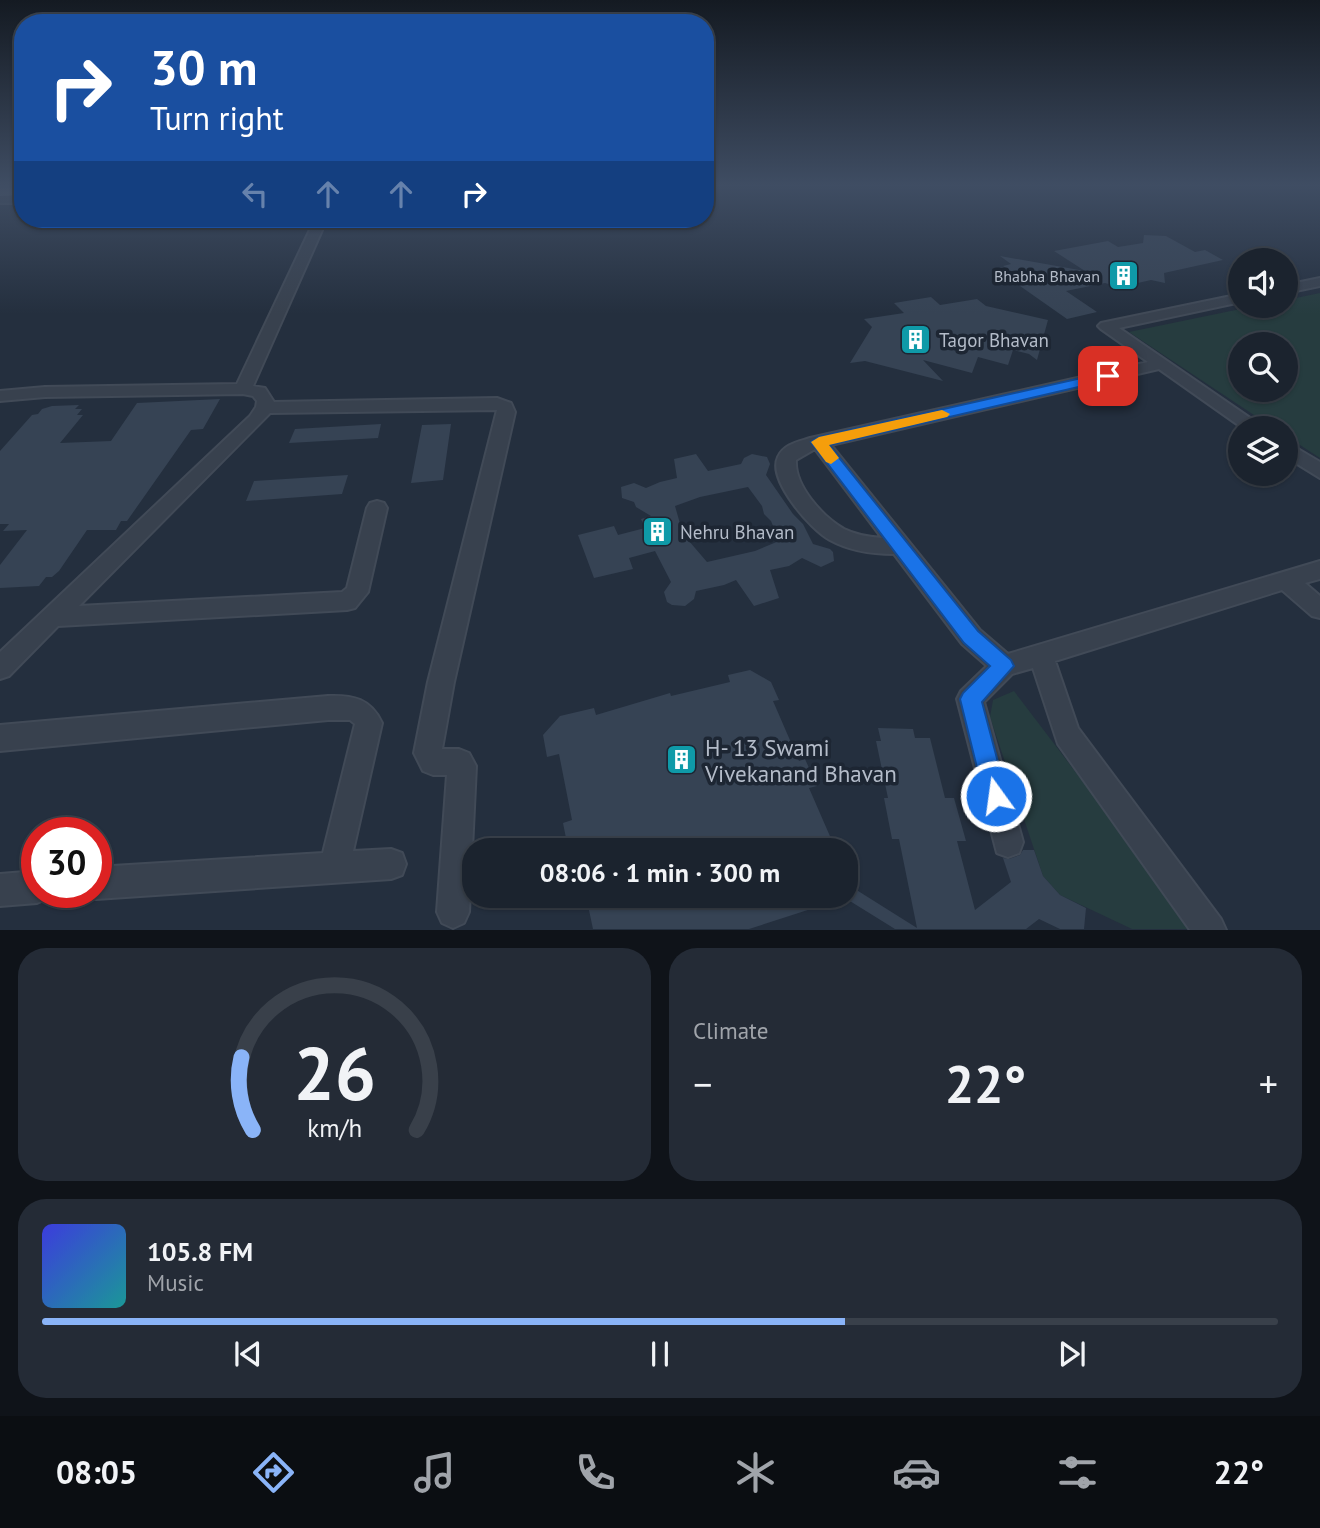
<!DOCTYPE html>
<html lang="en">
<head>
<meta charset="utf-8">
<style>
	body { margin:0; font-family:"PT Sans",sans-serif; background:#242b36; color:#f1f3f6; height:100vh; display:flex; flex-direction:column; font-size:26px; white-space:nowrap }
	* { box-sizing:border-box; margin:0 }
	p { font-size:23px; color:#a0a4aa }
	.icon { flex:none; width:38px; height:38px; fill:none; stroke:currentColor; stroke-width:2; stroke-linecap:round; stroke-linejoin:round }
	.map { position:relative; height:930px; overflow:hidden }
	.drawer { display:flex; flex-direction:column; gap:18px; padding:18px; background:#0f1319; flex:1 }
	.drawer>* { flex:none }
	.hud { position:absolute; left:14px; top:14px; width:700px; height:214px; border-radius:28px; box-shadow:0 2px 5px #0004,0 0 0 2px #39404a; background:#1a4fa0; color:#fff; overflow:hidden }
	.controls { position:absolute; left:1228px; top:248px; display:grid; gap:14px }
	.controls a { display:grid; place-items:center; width:70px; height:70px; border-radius:50%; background:#1b232e; box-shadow:0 2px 5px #0004,0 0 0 2px #39404a; font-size:35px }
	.speed { position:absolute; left:21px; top:817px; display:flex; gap:14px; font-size:35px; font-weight:700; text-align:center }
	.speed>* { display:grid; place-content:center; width:91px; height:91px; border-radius:50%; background:#1b232e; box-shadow:0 2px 5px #0004,0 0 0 2px #39404a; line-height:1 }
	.speed .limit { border:10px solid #d22; background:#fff; color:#111 }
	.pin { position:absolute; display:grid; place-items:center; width:60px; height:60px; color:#fff; margin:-30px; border-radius:14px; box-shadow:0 4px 10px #0006 }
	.me { position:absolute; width:77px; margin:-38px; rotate:346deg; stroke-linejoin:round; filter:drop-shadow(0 0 5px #0008) }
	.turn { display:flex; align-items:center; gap:24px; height:147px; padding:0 21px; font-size:32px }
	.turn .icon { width:91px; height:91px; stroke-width:2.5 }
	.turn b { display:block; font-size:49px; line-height:60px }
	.lanes { display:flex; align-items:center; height:66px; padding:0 21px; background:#0003; justify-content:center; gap:35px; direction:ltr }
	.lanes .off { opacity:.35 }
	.big { font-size:52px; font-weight:700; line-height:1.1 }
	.drawer .tile { flex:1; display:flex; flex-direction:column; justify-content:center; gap:10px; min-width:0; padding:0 24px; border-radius:28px; background:#242b36 }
	.drawer .dial { align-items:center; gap:0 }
	.dial svg { height:182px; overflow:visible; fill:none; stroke:#39404a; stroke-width:7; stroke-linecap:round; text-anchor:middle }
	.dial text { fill:#f1f3f6; stroke:none }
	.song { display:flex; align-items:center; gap:21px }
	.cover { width:84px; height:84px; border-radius:10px; background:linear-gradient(135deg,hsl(240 70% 55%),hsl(180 70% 35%)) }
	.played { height:7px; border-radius:4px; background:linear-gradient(90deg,#8ab4f8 65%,#39404a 65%) }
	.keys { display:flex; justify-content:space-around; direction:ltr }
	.heat { display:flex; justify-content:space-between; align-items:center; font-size:38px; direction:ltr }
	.drawer .tiles { flex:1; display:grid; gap:18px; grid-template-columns:1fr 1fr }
	.tile:last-child { grid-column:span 2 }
	.trip { position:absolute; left:462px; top:838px; width:396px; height:70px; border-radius:28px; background:#1b232e; box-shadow:0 2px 5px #0004,0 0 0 2px #39404a; font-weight:700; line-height:70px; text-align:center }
	.menu { display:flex; height:112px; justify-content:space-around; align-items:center; background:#0b0e12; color:#a0a4aa }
	.menu .icon { width:49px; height:49px }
	.menu .selected { color:#8ab4f8 }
	.menu b { font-size:32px; color:#f1f3f6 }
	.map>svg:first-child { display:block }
	.green { fill:#263c3f; fill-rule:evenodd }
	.building { fill:#364354; fill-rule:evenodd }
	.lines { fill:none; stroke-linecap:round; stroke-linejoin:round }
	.minor-casing { stroke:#414a57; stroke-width:4 }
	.major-casing { stroke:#414a57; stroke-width:4 }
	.minor { fill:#38414e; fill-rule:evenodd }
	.major { fill:#56606e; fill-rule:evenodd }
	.route { fill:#1a73e8; stroke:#114b97; stroke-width:2 }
	.slow { fill:#f59e0b }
	.labels { text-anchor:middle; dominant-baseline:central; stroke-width:7; stroke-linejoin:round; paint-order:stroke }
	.far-poi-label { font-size:16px; fill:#b4bcc9; stroke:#1d2633; text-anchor:end }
	.poi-label { font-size:19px; fill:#b4bcc9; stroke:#1d2633; text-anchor:start }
	.near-poi-label { font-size:23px; fill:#b4bcc9; stroke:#1d2633; text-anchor:start }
</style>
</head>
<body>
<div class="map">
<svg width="1320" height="930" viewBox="0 0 1320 930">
	<rect width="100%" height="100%" fill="#242f3e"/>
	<path class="green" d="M1320,293v165l-34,-22v-7h-11l-146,-97 126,-26h31v-6zM1241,345h45v45h-45z
		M1014,691l181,238h-63l-72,-34 -17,-19 -53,-159 3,-17z"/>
	<path class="building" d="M1144,235l22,1 29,16 10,-2 18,10 -59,13 1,10 -14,-3 -22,5v5l-24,-7 -39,8 31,21 -30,7 -47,-33 9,-2 -26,-18 8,-2 -11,-8 85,15 -31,-20 54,-10 10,6 25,-4z
		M931,297l9,8 37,-6 9,7 62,14 -11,40 -8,-6 -16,-4 -5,15 -30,-8 -6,16 -49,-13 20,21 -78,-20 -15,2 22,-36 -8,-8 40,-6 -10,-10z
		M220,399l-17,30 -12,1 -64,91h-6l-5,9h-29l-28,41 -7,6h-6l-7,9 -39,2v-23l27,-35 -24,1 6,-7h-9v-73l32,-36 6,-1 4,-5 10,-3 27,-1 -4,4h7l-5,6h6l-23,28 51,-2 26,-38z
		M381,424l-3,14 -89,5 6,-14z
		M451,424l-8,56 -32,3 11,-58z
		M696,454l12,17 33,-7 3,-6 8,-4 15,3 3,7 -4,11 27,39 10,10 10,20 17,5 3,3 1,9 -13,6 -19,-9 -13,8 -19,4 9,28 -25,8 -18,-26 -12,5 -28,6 -2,8 -9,7 -13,-1 -5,-3 -3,-10 7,-10 -16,-31 -26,7 4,11 -39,9 -16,-43 36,-9 4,9 27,-7 -4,-9 10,-3 -15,-9 -2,-5 -12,-4 -1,-11 13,-4 12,5 14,-6 17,-4 -3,-19zM748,487l14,19 2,8 7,7 8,20 -24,10 -48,11 -24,-28 -8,-28 25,-9z
		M348,475l-6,19 -96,7 8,-20z
		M750,670l21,12 8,18 -6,1 26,60 6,-2 12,27 -8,2 27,62h-258l-3,-14 -9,2 -3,-15 9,-3 -13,-66 -12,3 -4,-22 17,-19 34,-8 2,7 74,-22 1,3 59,-14 -2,-7z
		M878,728l35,1 2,9h15l15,60h9l12,43h-9l18,69 36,-28 -8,-24 6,1 11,-4 3,-5h11l9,26 17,19 26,13 -2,21h-24l-21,-10 -13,10h-131l-50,-31 -96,31h-156l-7,-33h259l2,-12 70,44 -18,-89h-7l-8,-41h4l-12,-57h5z"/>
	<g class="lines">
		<defs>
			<path id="minor" d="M0,195h23v8h-23z
				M315,219h12l-74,167 12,2 9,14 223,-4 14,5 4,9 -61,270 -12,67h17l10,4 7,13 -7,146 -5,11 -11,5 -11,-5 -5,-11 10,-137h-14l-10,-4 -9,-18 14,-71 69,-272 -227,3 -191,193 263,-14 5,-4 20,-80 3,-5 7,-2 7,2 3,5 -19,84 -13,16 -8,2 -289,16 -49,50 -9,3v-27l250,-236 6,-9 1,-6 -4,-5 -10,-2 -198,3 -45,4v-10l45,-4 192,-3z
				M1320,278v8l-34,7v-8z
				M1241,294v8l-122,26 147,101h-22l-85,-60 -328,76 149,185 28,24 312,-93v18l-15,4 15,13v22l-8,-2 -30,-26 -227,71 23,67 143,191 5,11h-36l-132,-186 -25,-76 -21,6 -28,28 39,140 -4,11 -11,4 -11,-4 -40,-154 4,-8 26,-25 -25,-22 -68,-90c-22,0 -44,-3 -64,-14 -19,-10 -63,-60 -52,-83 6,-13 20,-15 32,-19l338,-76 -47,-33 -3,-3 3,-3zM815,449l67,89c-13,-1 -26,-3 -38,-9 -21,-12 -50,-43 -48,-69z
				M1286,442l34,20v16l-34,-21z
				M328,696c25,-1 43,3 54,27l-29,128 38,-2 11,4 4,11 -4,11 -11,4 -295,20 -12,-7h12v-25l227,-14 32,-129 -5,-4h-22l-328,31v-26z
				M37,871v21h13l-2,6 -11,5 -37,3v-32z"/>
			<path id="major" d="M23,187v8l-23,1v-8z"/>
		</defs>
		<use href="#minor" class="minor-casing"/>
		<use href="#major" class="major-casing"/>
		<use href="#minor" class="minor"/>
		<use href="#major" class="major"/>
	</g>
	<linearGradient id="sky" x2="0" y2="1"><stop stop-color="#141a22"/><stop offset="0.59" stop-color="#3f4d63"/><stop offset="1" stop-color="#3f4d63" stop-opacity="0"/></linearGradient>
	<rect width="1320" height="314" fill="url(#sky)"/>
	<path class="route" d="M1108,372l5,1v6l-284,66 149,186 33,29 3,6 -32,36 25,94 -3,8 -8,4 -9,-4 -3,-8 -24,-97 3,-6 27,-27 -26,-23 -153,-201 8,-5z"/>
	<path class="slow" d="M942,410l8,4 -3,3 -118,28 10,13 -8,6 -5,-2 -15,-20 8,-5z"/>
	<defs>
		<symbol id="building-square" viewBox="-11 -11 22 22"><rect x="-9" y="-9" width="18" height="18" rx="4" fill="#0f9aa8" stroke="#1d2633"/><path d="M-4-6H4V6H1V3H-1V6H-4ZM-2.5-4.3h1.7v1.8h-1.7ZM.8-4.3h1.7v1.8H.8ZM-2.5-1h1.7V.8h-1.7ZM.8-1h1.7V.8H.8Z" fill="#fff"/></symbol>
	</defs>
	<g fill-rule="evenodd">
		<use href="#building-square" x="1106" y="258" width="35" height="35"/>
		<use href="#building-square" x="898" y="322" width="35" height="35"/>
		<use href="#building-square" x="640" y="514" width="35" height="35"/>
		<use href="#building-square" x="664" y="742" width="35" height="35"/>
	</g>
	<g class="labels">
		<g class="far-poi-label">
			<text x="1100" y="276">Bhabha Bhavan</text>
		</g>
		<g class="poi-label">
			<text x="939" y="340">Tagor Bhavan</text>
			<text x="680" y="532">Nehru Bhavan</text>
		</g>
		<g class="near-poi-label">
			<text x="705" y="747">H- 13 Swami<tspan x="705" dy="26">Vivekanand Bhavan</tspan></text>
		</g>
	</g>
</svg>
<div class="controls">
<a><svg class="icon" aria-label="sound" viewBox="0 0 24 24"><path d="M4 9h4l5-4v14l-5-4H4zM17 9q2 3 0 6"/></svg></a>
<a><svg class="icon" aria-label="search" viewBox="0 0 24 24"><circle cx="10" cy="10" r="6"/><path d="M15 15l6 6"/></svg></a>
<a><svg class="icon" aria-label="layers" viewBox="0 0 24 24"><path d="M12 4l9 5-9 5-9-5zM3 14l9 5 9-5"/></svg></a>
</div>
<div class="speed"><div class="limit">30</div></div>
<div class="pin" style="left:1108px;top:376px;background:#d93025"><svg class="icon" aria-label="arrive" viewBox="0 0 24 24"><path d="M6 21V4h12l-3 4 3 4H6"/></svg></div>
<svg class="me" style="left:996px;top:796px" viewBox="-20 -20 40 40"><circle r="17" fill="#1a73e8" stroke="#fff" stroke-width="3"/><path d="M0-11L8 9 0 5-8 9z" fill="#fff"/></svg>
<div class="trip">08:06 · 1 min · 300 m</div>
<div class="hud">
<div class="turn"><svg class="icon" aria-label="right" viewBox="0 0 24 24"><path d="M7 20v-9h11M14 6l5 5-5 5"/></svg><div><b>30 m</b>Turn right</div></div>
<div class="lanes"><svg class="icon off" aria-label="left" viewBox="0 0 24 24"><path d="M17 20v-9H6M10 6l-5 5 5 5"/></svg><svg class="icon off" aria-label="ahead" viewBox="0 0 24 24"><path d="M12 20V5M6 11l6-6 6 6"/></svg><svg class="icon off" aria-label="ahead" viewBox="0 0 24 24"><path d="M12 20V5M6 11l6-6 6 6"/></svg><svg class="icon" aria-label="right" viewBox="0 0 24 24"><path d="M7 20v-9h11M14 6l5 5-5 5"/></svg></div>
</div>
</div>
<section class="drawer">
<div class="tiles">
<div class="tile dial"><svg viewBox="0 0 100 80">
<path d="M14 69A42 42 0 1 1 86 69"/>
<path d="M14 69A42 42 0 0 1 9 37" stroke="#8ab4f8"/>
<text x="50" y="56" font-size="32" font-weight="700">26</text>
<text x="50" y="72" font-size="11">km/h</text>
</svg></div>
<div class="tile"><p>Climate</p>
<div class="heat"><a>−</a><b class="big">22°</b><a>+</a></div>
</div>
<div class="tile">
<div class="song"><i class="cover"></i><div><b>105.8 FM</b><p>Music</p></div></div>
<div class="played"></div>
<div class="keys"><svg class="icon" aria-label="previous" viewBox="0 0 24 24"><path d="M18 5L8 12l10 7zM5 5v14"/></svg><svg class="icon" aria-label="pause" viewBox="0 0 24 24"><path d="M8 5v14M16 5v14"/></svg><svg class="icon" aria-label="next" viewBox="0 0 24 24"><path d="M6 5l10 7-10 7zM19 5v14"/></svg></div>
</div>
</div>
</section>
<nav class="menu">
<b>08:05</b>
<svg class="icon selected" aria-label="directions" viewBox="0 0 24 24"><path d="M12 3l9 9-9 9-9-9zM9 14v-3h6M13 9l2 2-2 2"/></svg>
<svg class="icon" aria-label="music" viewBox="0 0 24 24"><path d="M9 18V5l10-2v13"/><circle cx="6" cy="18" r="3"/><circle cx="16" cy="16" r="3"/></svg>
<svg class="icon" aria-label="phone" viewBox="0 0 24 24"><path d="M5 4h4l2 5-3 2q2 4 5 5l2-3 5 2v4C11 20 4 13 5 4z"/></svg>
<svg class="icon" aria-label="climate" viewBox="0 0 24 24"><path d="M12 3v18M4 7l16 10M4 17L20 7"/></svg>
<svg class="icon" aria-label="car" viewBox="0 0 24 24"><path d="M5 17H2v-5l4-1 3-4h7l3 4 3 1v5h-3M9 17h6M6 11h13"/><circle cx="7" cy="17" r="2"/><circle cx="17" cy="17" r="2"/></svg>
<svg class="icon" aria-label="filters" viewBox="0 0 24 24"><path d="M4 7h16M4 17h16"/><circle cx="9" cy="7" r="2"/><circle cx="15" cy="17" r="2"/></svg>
<b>22°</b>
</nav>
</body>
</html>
